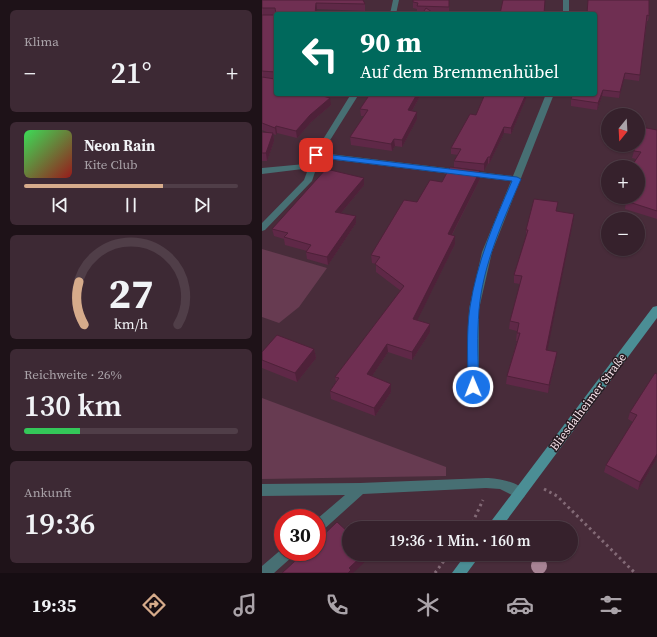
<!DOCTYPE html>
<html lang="de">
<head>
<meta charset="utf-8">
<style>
	body { margin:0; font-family:"Source Serif 4",serif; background:#3d2934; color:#f1f3f6; height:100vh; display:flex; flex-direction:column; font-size:15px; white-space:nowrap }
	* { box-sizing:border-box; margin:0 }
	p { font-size:13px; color:#aaa3a9 }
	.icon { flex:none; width:22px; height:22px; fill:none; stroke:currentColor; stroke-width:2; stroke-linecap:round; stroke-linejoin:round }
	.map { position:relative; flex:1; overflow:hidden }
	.sheet { display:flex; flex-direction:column; gap:10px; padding:10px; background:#1e1218; width:262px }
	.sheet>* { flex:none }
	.hud { position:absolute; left:12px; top:12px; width:323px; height:84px; border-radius:4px; box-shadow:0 1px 3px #0004,0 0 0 1px #503e48; background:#00695c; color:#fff; overflow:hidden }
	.needle { width:26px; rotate:198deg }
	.tools { position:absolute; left:339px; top:108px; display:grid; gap:8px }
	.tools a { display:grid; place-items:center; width:44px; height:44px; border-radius:50%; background:#36212c; box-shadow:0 1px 3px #0004,0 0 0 1px #503e48; font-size:20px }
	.speed { position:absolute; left:12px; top:509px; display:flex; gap:8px; font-size:20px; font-weight:700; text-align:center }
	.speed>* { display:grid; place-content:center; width:52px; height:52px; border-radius:50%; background:#36212c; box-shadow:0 1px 3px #0004,0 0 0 1px #503e48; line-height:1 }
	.speed .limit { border:6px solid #d22; background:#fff; color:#111 }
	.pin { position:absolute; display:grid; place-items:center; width:34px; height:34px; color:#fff; margin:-17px; border-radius:8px; box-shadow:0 2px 6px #0006 }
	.me { position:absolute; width:44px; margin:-22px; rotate:359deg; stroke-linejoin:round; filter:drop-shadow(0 0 3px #0008) }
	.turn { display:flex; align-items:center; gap:14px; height:84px; padding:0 20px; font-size:18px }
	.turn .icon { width:52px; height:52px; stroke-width:2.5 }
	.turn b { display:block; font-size:28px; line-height:34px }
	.big { font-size:30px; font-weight:600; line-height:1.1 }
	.sheet .tile { flex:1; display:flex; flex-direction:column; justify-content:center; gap:6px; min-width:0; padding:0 14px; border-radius:6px; background:#3d2934 }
	.sheet .dial { align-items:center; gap:0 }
	.dial svg { height:104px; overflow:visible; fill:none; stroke:#503e48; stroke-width:7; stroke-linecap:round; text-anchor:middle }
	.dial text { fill:#f1f3f6; stroke:none }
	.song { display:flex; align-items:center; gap:12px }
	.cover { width:48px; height:48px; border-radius:6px; background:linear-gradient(135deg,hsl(130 70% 55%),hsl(0 70% 35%)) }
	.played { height:4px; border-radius:2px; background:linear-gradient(90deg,#d6ab8b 65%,#503e48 65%) }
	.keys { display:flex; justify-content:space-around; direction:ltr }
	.heat { display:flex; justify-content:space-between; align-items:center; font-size:22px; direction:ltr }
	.charge { height:6px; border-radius:3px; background:linear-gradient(90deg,#34c759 26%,#503e48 0) }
	.trip { position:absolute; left:80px; top:521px; width:236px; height:40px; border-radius:20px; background:#36212c; box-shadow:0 1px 3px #0004,0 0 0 1px #503e48; font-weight:600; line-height:40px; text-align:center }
	.dock { display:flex; height:64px; justify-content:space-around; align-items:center; background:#160d12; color:#aaa3a9 }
	.dock .icon { width:28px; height:28px }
	.dock .current { color:#d6ab8b }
	.dock b { font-size:18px; color:#f1f3f6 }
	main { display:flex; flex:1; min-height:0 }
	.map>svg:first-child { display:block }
	.green { fill:#673b51 }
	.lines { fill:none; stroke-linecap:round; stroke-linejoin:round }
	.path { stroke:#836a76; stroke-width:3; stroke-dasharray:2.5 3.5; stroke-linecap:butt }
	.lane { fill:#476f73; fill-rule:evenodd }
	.street { fill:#476f73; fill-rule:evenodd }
	.secondary { fill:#4b8e95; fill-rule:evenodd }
	.tree { fill:#a78394 }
	.wall { fill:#5f2847 }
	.shaded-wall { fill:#4e2139 }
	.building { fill:#6f2f52; stroke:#4e2139 }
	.route { fill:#1a73e8; stroke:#114b97 }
	.labels { text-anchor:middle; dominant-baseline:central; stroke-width:3; stroke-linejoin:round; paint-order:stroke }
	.street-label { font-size:12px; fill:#f7e4ec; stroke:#26191f }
</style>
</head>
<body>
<main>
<section class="sheet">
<div class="tile"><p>Klima</p>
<div class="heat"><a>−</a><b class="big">21°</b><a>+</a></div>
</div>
<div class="tile">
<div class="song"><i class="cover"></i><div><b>Neon Rain</b><p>Kite Club</p></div></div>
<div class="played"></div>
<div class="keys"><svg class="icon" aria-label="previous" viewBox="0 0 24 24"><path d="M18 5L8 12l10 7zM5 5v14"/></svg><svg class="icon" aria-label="pause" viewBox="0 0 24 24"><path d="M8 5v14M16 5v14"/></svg><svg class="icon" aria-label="next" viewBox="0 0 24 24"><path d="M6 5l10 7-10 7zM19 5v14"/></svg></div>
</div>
<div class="tile dial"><svg viewBox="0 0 100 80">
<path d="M14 69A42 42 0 1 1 86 69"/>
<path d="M14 69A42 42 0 0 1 10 36" stroke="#d6ab8b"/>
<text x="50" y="56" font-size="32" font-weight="700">27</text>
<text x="50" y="72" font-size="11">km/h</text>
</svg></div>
<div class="tile"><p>Reichweite · 26%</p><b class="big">130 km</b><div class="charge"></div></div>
<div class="tile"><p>Ankunft</p><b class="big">19:36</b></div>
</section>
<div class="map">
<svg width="395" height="573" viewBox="0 0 395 573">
	<rect width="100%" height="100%" fill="#482c3a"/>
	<path class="green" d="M0,249l65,19 -28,39 -20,16 -17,-6z
		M0,398l184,69v9l-184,3z"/>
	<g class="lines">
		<path class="path" d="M282,489l13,7 78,77
			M208,528l13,-28
			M173,573l14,-19"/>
		<path class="lane" d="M46,163l3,1 4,8 -3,9 -47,49 -3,1v-8l42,-43 3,-8 -3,-6z
			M224,478c11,0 35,4 40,15l-2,4 -4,2 -20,-10 -14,-1 -123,6 -41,37 -5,2v-14l28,-24 -83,1v-12l98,-1z
			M21,548v4h12l-2,4 -19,17h-12v-7z"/>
		<path class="street" d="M131,0h6l-3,14h-6z
			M301,0h6v14h-6z
			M89,94h8l-37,59 191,23 33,-82h8l-62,158 -13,57v78l-2,3 -4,1 -4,-1 -2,-3 2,-78 13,-57 29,-71 -192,-23 -8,10 -49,6v-6l43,-4 9,-10z"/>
		<path class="secondary" d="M395,306v12l-156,210h-15l167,-221z
			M204,554h15l-14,19h-15z"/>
	</g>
	<circle class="tree" cx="277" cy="566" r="8"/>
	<path class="wall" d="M0,0l103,4v7l-48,-2 -41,85h45l-1,1 11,10 -20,17 -14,16 -20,-5 -1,2 -3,-1 1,7 -7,20h-5v-29l7,1 -7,-3v-115h13h-13z
		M187,0v13l-32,-1v-3l-4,-1v-6z
		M326,0h61v16l-1,5h-1l-8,60 -15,-2 -5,19 -17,-2 -5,14 -26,-4v-7l24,-5 -7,-85z
		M108,94h51l-9,17 5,8 -15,28 -7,-1 -3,5 -41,-6 -1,-8 14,-21h-3l-1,-7z
		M223,94h43l-17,40 -7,-1 -15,31 -1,-1 -4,8 -30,-4v-6l4,-6 -7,-1v-6l25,-33z
		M395,130v89l-32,-10 1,-8 12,-4v-30l-2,-8 -4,-1 2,-7z
		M102,178v7l-23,28 15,3v7l-28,42 -21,-6 -1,-7 1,-1 -22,-6 -1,-6 -10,-3 -2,-7z
		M218,179l-28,56 3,1v8l-38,76 13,4v8l-18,28 -24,-8 -16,24 19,8v8l-16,24 -44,-17 -1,-8 6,-9 -1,-5 66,-86 -25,-19v-8l-4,-1 -1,-8 46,-53 25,-20z
		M295,211l16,11 -26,128 9,10 -8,33 -42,-9 1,-8 10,-35h-1l1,-10 -8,-2 1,-8 10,-37 -6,-1v-8l12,-38v-7z
		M52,349l2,9 -19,24 -35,-14v-16z
		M395,374v84l-19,32 -34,-18 2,-7 27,-43 -5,-3 2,-7z"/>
	<path class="shaded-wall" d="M54,3l1,6v5h-2z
		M363,73l-1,6 -5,19 1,-6z
		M341,90l-1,6 -5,14 1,-7z
		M155,94h4l-13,24v-8z
		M264,94h2l-17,40v-6z
		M68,98l1,7 -20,17 -14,16 -1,-7 14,-16z
		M155,112v7l-15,28v-7z
		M14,126l1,7 -1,2 -1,-7z
		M242,127v6l-15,31 1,-7z
		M11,133l1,8 -7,20 -1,-8z
		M132,139l1,7 -3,5 -1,-7z
		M226,157v6l-4,8v-7z
		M218,171v8l-32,63v-8z
		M102,178v7l-28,34 -1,-7z
		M312,214l-1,8 -27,136v-8z
		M94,216v7l-28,42 -1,-8z
		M193,236v8l-41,83 -1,-8z
		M168,324v8l-18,28v-8z
		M125,344l1,8 -20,30 -1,-8z
		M52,349l2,9 -19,24 -2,-9z
		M295,352l-1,8 -8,33 1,-8z
		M129,384v8l-16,24 -1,-8z
		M395,454v4l-19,32 2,-8z
		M102,554h5l1,3 -17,16h-5l1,-5z"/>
	<path class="building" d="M0,0h101l2,4 -49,-1 -1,11h-39l-1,-6h-13z
		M151,0h36v7l-32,-1 1,-3 -5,-1z
		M241,0h42l-1,14h-44z
		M326,0h61v16l-2,-1 -7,60 -15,-2 -5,19 -17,-2 -5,13 -27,-4 2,-5h22v-80h-8z
		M164,8l9,6h-13z
		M14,14v59l-1,-1 -13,-1v-56h13z
		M14,74v20h39l15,4 -20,17 -14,16 -20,-5 -1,2 -13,-5v-46l13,2z
		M108,94h47l-9,16 9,2 -15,28 -8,-1 -3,5 -41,-7 18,-27 -8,-1z
		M223,94h41l-15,34 -7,-1 -14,30h-2l-4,7 -30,-3 7,-12 -10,-1 19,-34 6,1z
		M379,127l16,3v81l-31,-10 3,-4h9v-13l3,-5 -3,-1v-11h-7l10,-15 -7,-1 1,-6h3v-9z
		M0,132l11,1 -7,20h-4z
		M188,167l30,4 -32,63 7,2 -42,83 17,5 -18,28 -25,-8 -20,30 24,10 -17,24 -44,-17 9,-13 -4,-1 69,-91 -29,-22 5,-7 -9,-2 33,-55 13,2 13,-22 12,2z
		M64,169l38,9 -29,34 21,4 -29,41 -21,-5 5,-7 -27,-8 4,-4 -16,-4z
		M272,199l24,3 -2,9 18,3 -28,136 11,2 -8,33 -42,-9 13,-43h-3l2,-10 -9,-2 12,-45 -8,-1 14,-45h-2z
		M15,335l37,14 -19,24 -33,-13v-8z
		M393,373l2,1v80l-17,28 -34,-17 31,-50 -7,-3z
		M75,522l12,11v21h15l-15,14 2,2 -3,3h-66l23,-21h12v-11z"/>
	<path class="route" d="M54,153l201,24 4,2c-18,42 -38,85 -42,131 -2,25 -1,51 0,77l-2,3h-7l-2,-3c0,-26 -2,-54 2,-80 7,-45 24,-85 42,-126l-198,-24 -1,-2z"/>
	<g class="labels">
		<g class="street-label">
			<text transform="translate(326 402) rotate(-53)">Bliesdalheimer Straße</text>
		</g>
	</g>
</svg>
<div class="tools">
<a><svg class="needle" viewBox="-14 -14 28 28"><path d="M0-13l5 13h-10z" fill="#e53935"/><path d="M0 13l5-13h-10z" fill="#aaa3a9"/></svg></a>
<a>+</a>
<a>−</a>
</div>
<div class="speed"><div class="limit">30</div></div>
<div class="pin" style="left:54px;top:155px;background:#d93025"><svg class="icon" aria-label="arrive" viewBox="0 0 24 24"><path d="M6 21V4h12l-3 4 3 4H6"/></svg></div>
<svg class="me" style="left:211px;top:387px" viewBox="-20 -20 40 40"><circle r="17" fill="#1a73e8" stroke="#fff" stroke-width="3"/><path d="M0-11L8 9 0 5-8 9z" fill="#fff"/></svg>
<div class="trip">19:36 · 1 Min. · 160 m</div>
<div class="hud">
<div class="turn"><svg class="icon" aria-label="left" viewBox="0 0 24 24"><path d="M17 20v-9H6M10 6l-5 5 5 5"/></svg><div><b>90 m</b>Auf dem Bremmenhübel</div></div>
</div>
</div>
</main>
<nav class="dock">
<b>19:35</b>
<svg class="icon current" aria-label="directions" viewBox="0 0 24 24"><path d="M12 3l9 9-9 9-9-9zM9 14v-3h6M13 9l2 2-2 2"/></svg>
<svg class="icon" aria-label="music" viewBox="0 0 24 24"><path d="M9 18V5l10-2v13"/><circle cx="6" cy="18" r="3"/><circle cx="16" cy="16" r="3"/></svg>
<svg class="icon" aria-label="phone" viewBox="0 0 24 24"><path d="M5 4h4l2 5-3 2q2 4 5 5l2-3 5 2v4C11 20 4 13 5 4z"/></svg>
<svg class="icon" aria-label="climate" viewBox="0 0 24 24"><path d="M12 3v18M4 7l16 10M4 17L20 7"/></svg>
<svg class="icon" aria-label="car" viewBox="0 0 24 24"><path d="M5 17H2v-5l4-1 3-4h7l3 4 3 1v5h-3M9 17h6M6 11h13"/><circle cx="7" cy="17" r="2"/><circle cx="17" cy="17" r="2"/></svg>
<svg class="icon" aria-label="filters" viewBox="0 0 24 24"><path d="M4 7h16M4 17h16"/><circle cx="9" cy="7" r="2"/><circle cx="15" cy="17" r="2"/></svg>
</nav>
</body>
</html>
